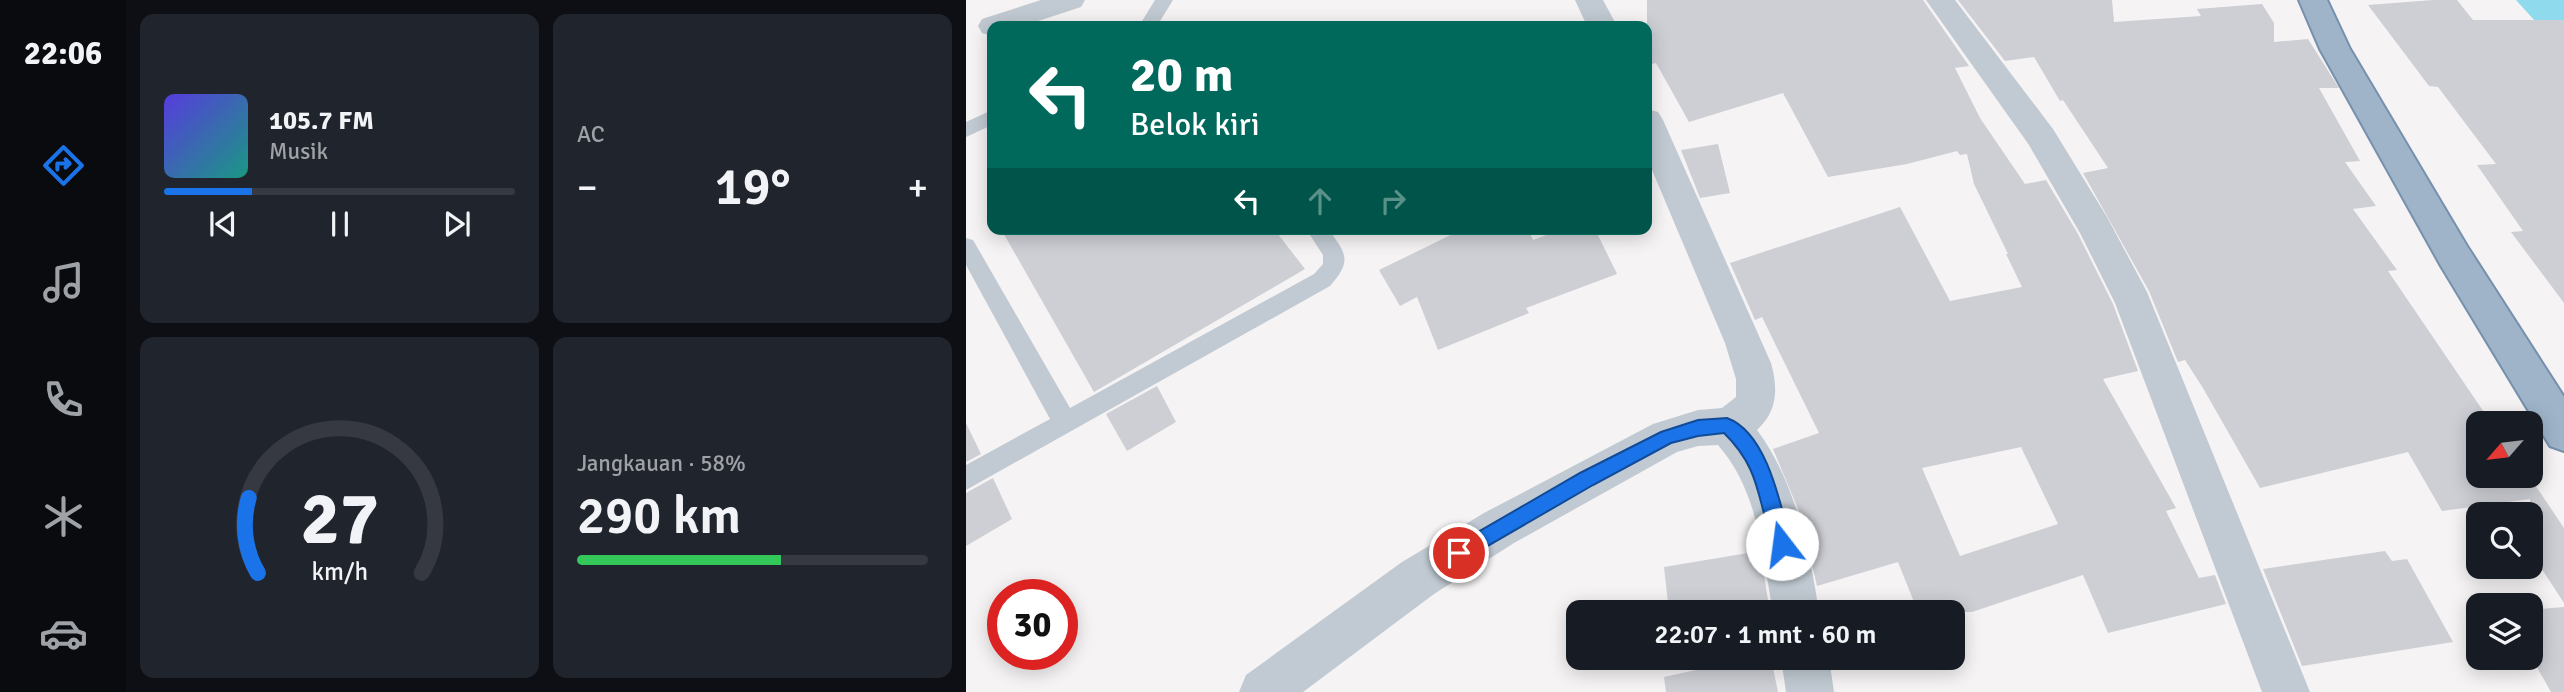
<!DOCTYPE html>
<html lang="id">
<head>
<meta charset="utf-8">
<style>
	body { margin:0; font-family:Signika,sans-serif; background:#20242c; color:#f1f3f6; height:100vh; display:flex; flex-direction:column; font-size:26px; white-space:nowrap }
	* { box-sizing:border-box; margin:0 }
	p { font-size:23px; color:#9ea1a6 }
	.icon { flex:none; width:38px; height:38px; fill:none; stroke:currentColor; stroke-width:2; stroke-linecap:round; stroke-linejoin:round }
	.map { position:relative; flex:1; overflow:hidden }
	.details { display:flex; flex-direction:column; gap:14px; padding:14px; background:#0d0f14; width:840px }
	.details>* { flex:none }
	.guide { position:absolute; left:21px; top:21px; width:665px; height:214px; border-radius:14px; box-shadow:0 4px 18px #0003; background:#00695c; color:#fff; overflow:hidden }
	.needle { width:46px; rotate:242deg }
	.controls { position:absolute; left:1500px; top:411px; display:grid; gap:14px }
	.controls a { display:grid; place-items:center; width:77px; height:77px; border-radius:14px; background:#171b24; box-shadow:0 4px 18px #0003; font-size:35px }
	.speed { position:absolute; left:21px; top:579px; display:flex; gap:14px; font-size:35px; font-weight:700; text-align:center }
	.speed>* { display:grid; place-content:center; width:91px; height:91px; border-radius:50%; background:#171b24; box-shadow:0 4px 18px #0003; line-height:1 }
	.speed .limit { border:10px solid #d22; background:#fff; color:#111 }
	.pin { position:absolute; display:grid; place-items:center; width:60px; height:60px; color:#fff; margin:-30px; border:4px solid #fff; border-radius:50%; box-shadow:0 2px 7px #0007 }
	.me { position:absolute; width:77px; margin:-38px; rotate:345deg; stroke-linejoin:round; filter:drop-shadow(0 0 5px #0008) }
	.turn { display:flex; align-items:center; gap:24px; height:147px; padding:0 28px; font-size:32px }
	.turn .icon { width:91px; height:91px; stroke-width:2.5 }
	.turn b { display:block; font-size:49px; line-height:60px }
	.lanes { display:flex; align-items:center; height:66px; padding:0 28px; background:#0003; justify-content:center; gap:35px; direction:ltr }
	.lanes .off { opacity:.35 }
	.big { font-size:52px; font-weight:600; line-height:1.1 }
	.details .widget { flex:1; display:flex; flex-direction:column; justify-content:center; gap:10px; min-width:0; padding:0 24px; border-radius:14px; background:#20242c }
	.details .dial { align-items:center; gap:0 }
	.dial svg { height:182px; overflow:visible; fill:none; stroke:#363941; stroke-width:7; stroke-linecap:round; text-anchor:middle }
	.dial text { fill:#f1f3f6; stroke:none }
	.song { display:flex; align-items:center; gap:21px }
	.cover { width:84px; height:84px; border-radius:10px; background:linear-gradient(135deg,hsl(250 70% 55%),hsl(170 70% 35%)) }
	.played { height:7px; border-radius:4px; background:linear-gradient(90deg,#1a73e8 25%,#363941 25%) }
	.keys { display:flex; justify-content:space-around; direction:ltr }
	.heat { display:flex; justify-content:space-between; align-items:center; font-size:38px; direction:ltr }
	.charge { height:10px; border-radius:5px; background:linear-gradient(90deg,#34c759 58%,#363941 0) }
	.details .tiles { flex:1; display:grid; gap:14px; grid-template-columns:repeat(2,1fr) }
	.trip { position:absolute; left:600px; top:600px; width:399px; height:70px; border-radius:14px; background:#171b24; box-shadow:0 4px 18px #0003; font-weight:600; line-height:70px; text-align:center }
	main { display:flex; flex:1; min-height:0 }
	.tab-bar { display:flex; flex-direction:column; width:126px; justify-content:space-around; align-items:center; background:#090b0e; color:#9ea1a6 }
	.tab-bar .icon { width:49px; height:49px }
	.tab-bar .on { color:#1a73e8 }
	.tab-bar b { font-size:32px; color:#f1f3f6 }
	.map>svg:first-child { display:block }
	.water { fill:#90daee }
	.building { fill:#cdcfd5; fill-rule:evenodd }
	.lines { fill:none; stroke-linecap:round; stroke-linejoin:round }
	.trunk-casing { stroke:#7690ad; stroke-width:4 }
	.service { fill:#c1cad2; fill-rule:evenodd }
	.minor { fill:#c1cad2; fill-rule:evenodd }
	.trunk { fill:#9fb4c9; fill-rule:evenodd }
	.route { fill:#1a73e8; stroke:#114b97; stroke-width:2 }
</style>
</head>
<body>
<main>
<nav class="tab-bar">
<b>22:06</b>
<svg class="icon on" aria-label="directions" viewBox="0 0 24 24"><path d="M12 3l9 9-9 9-9-9zM9 14v-3h6M13 9l2 2-2 2"/></svg>
<svg class="icon" aria-label="music" viewBox="0 0 24 24"><path d="M9 18V5l10-2v13"/><circle cx="6" cy="18" r="3"/><circle cx="16" cy="16" r="3"/></svg>
<svg class="icon" aria-label="phone" viewBox="0 0 24 24"><path d="M5 4h4l2 5-3 2q2 4 5 5l2-3 5 2v4C11 20 4 13 5 4z"/></svg>
<svg class="icon" aria-label="climate" viewBox="0 0 24 24"><path d="M12 3v18M4 7l16 10M4 17L20 7"/></svg>
<svg class="icon" aria-label="car" viewBox="0 0 24 24"><path d="M5 17H2v-5l4-1 3-4h7l3 4 3 1v5h-3M9 17h6M6 11h13"/><circle cx="7" cy="17" r="2"/><circle cx="17" cy="17" r="2"/></svg>
</nav>
<section class="details">
<div class="tiles">
<div class="widget">
<div class="song"><i class="cover"></i><div><b>105.7 FM</b><p>Musik</p></div></div>
<div class="played"></div>
<div class="keys"><svg class="icon" aria-label="previous" viewBox="0 0 24 24"><path d="M18 5L8 12l10 7zM5 5v14"/></svg><svg class="icon" aria-label="pause" viewBox="0 0 24 24"><path d="M8 5v14M16 5v14"/></svg><svg class="icon" aria-label="next" viewBox="0 0 24 24"><path d="M6 5l10 7-10 7zM19 5v14"/></svg></div>
</div>
<div class="widget"><p>AC</p>
<div class="heat"><a>−</a><b class="big">19°</b><a>+</a></div>
</div>
<div class="widget dial"><svg viewBox="0 0 100 80">
<path d="M14 69A42 42 0 1 1 86 69"/>
<path d="M14 69A42 42 0 0 1 10 36" stroke="#1a73e8"/>
<text x="50" y="56" font-size="32" font-weight="700">27</text>
<text x="50" y="72" font-size="11">km/h</text>
</svg></div>
<div class="widget"><p>Jangkauan · 58%</p><b class="big">290 km</b><div class="charge"></div></div>
</div>
</section>
<div class="map">
<svg width="1598" height="692" viewBox="0 0 1598 692">
	<rect width="100%" height="100%" fill="#f5f3f3"/>
	<path class="water" d="M1550,0h48v53z"/>
	<path class="building" d="M681,0h276l46,66 -14,2 25,50 45,66 21,-4 32,54 35,70 25,67 -35,8 73,129 -10,3 33,67 16,-3 11,29 -118,29 -25,-58 -111,37h-54l-20,-50 -81,24 -16,-70 -28,-67 46,-16 -57,-116 -7,3 -25,-57 170,-56 50,94 72,-14 -16,-33h2l-34,-70 -7,-30 -7,1 -3,-4 -50,13 -79,13 -45,-84 -94,29 -33,-59 -9,2zM1055,447l37,77 -98,32 -38,-88z
		M992,0h154l2,22 87,-6 -4,-7 65,-5 12,19v19l34,-3 31,49h-20l41,73 -15,1 31,44 -23,3 44,61 -9,1 104,153h-14v52h51l35,52v75l-34,-52v-52l-88,12 -34,-59 -148,36 -57,-100 -18,-28 -7,2 -29,-71 -66,-118 25,-5 -45,-68 -3,1 -26,-44 -29,4z
		M1467,0h24l16,20h91v283l-53,-71 12,-1 -46,-66 19,-1 -58,-77 -9,-1 -61,-81z
		M752,144l12,49 -30,5 -19,-48z
		M35,229h273l31,40 -211,123z
		M497,229h65l5,11 30,-11h32l22,45 -91,34 3,5 -91,37 -21,-53 -17,9 -21,-36z
		M191,386l19,36 -49,29 -21,-37z
		M0,423l15,31 -15,8z
		M27,478l19,41 -46,27v-53z
		M794,551l8,49 -6,2 2,10h-95l-5,-45z
		M1419,551l7,10 15,-2 46,83 -151,24 -39,-97z
		M1598,607v85h-13l-21,-37v-45z
		M785,658h20l7,34h-112l-2,-15z"/>
	<g class="lines">
		<defs>
			<path id="trunk" d="M1333,0h28l23,49 117,197 97,151v54l-14,-5 -109,-180 -121,-217z"/>
		</defs>
		<use href="#trunk" class="trunk-casing"/>
		<path class="service" d="M189,0h18l-16,26h-18z
			M26,110v15l-26,12v-15z
			M340,229h22c19,25 24,32 2,57l-364,204v-25l84,-46 -84,-154v-27l7,2 97,168 244,-134 9,-10v-9z"/>
		<path class="minor" d="M75,0h44l-4,7 -58,19h-31v10l-10,-3 -4,-7 4,-7z
			M609,0h28l14,26h-30z
			M960,0h29l98,129 54,88 40,75 163,400h-48l-147,-389 -35,-70 -51,-88z
			M681,109l11,3 5,8 108,243c7,25 7,48 -14,67 38,51 53,121 62,182h-46c-11,-58 -14,-120 -55,-167l-20,1 -21,6 -163,91 -80,51 -131,98h-64l7,-17 156,-113 82,-49 169,-89 45,-14 24,-2 14,-11v-18l-11,-36 -78,-185z
			M815,658h48l5,34h-48z"/>
		<use href="#trunk" class="trunk"/>
	</g>
	<path class="route" d="M761,418c41,15 54,89 64,126l-2,6 -7,3 -6,-3c-20,-46 -12,-78 -52,-117l-26,3 -27,7 -78,42 -128,74 -6,3 -7,-3 -3,-6 3,-6 128,-74 81,-41 37,-12z"/>
</svg>
<div class="controls">
<a><svg class="needle" viewBox="-14 -14 28 28"><path d="M0-13l5 13h-10z" fill="#e53935"/><path d="M0 13l5-13h-10z" fill="#9ea1a6"/></svg></a>
<a><svg class="icon" aria-label="search" viewBox="0 0 24 24"><circle cx="10" cy="10" r="6"/><path d="M15 15l6 6"/></svg></a>
<a><svg class="icon" aria-label="layers" viewBox="0 0 24 24"><path d="M12 4l9 5-9 5-9-5zM3 14l9 5 9-5"/></svg></a>
</div>
<div class="speed"><div class="limit">30</div></div>
<div class="pin" style="left:493px;top:553px;background:#d93025"><svg class="icon" aria-label="arrive" viewBox="0 0 24 24"><path d="M6 21V4h12l-3 4 3 4H6"/></svg></div>
<svg class="me" style="left:816px;top:544px" viewBox="-20 -20 40 40"><circle r="19" fill="#fff"/><path d="M0-13L10 11 0 6-10 11z" fill="#1a73e8"/></svg>
<div class="trip">22:07 · 1 mnt · 60 m</div>
<div class="guide">
<div class="turn"><svg class="icon" aria-label="left" viewBox="0 0 24 24"><path d="M17 20v-9H6M10 6l-5 5 5 5"/></svg><div><b>20 m</b>Belok kiri</div></div>
<div class="lanes"><svg class="icon" aria-label="left" viewBox="0 0 24 24"><path d="M17 20v-9H6M10 6l-5 5 5 5"/></svg><svg class="icon off" aria-label="ahead" viewBox="0 0 24 24"><path d="M12 20V5M6 11l6-6 6 6"/></svg><svg class="icon off" aria-label="right" viewBox="0 0 24 24"><path d="M7 20v-9h11M14 6l5 5-5 5"/></svg></div>
</div>
</div>
</main>
</body>
</html>
